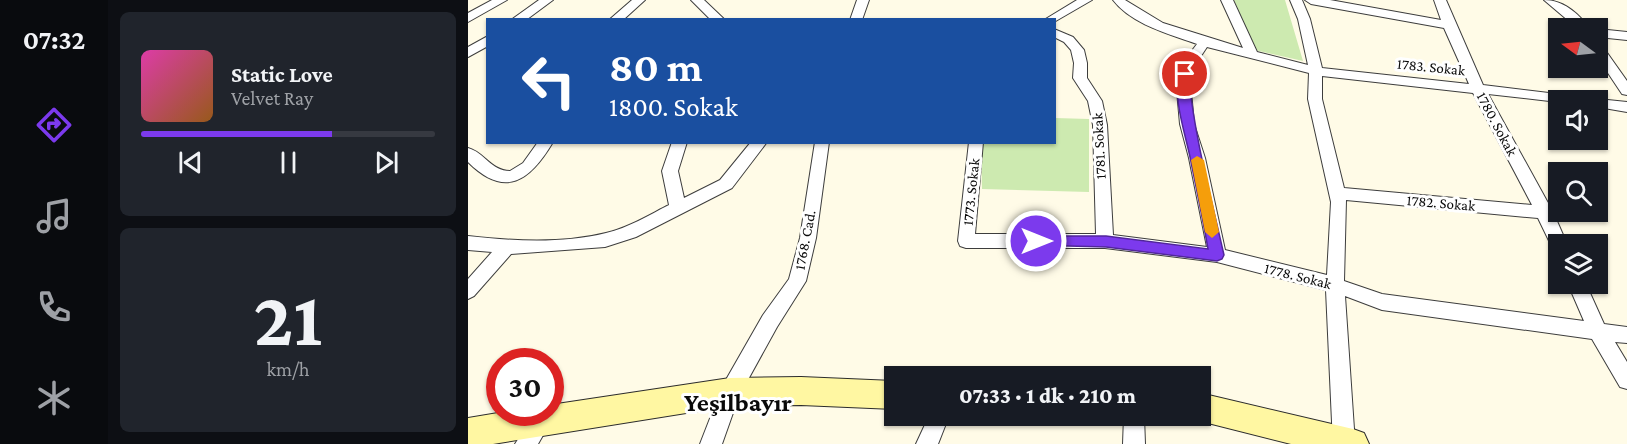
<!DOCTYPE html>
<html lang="tr">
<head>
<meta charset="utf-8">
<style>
	body { margin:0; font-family:"Crimson Pro",serif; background:#20242c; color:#f1f3f6; height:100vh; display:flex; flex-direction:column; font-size:22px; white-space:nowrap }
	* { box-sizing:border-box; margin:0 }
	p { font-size:20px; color:#9ea1a6 }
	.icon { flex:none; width:33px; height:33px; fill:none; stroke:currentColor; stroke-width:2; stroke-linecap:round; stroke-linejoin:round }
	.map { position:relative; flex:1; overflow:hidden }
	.drawer { display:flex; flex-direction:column; gap:12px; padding:12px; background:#0d0f14; width:360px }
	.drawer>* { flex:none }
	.banner { position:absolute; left:18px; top:18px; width:570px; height:126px; border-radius:0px; box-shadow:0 2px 4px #0004; background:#1a4fa0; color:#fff; overflow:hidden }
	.needle { width:39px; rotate:285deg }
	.fabs { position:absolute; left:1080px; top:18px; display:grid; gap:12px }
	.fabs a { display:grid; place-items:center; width:60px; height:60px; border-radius:0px; background:#171b24; box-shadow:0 2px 4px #0004; font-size:30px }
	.speed { position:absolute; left:18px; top:348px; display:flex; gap:12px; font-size:30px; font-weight:700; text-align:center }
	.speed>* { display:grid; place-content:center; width:78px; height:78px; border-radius:50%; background:#171b24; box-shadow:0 2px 4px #0004; line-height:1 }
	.speed .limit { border:9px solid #d22; background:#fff; color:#111 }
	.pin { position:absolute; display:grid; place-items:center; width:51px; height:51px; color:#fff; margin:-26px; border:3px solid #fff; border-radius:50%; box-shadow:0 2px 6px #0007 }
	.me { position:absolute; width:66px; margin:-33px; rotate:90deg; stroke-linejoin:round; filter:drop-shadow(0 0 4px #0008) }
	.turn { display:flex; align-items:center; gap:21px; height:126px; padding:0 24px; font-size:27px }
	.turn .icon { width:78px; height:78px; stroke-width:2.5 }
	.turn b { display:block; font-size:42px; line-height:51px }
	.drawer .card { flex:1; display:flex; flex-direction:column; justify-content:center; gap:9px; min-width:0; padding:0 21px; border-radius:9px; background:#20242c }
	.drawer .dial { align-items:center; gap:0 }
	.dial b { font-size:78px; line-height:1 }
	.song { display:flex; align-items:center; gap:18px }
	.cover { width:72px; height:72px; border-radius:9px; background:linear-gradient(135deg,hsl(320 70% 55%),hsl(30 70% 35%)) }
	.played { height:6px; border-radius:3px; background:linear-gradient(90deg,#7c3aed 65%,#363941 65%) }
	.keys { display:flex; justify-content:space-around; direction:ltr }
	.trip { position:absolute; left:416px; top:366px; width:327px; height:60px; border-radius:0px; background:#171b24; box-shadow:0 2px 4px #0004; font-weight:800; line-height:60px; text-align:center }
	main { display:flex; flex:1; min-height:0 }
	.dock { display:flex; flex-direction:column; width:108px; justify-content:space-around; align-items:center; background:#090b0e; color:#9ea1a6 }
	.dock .icon { width:42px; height:42px }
	.dock .selected { color:#7c3aed }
	.dock b { font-size:27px; color:#f1f3f6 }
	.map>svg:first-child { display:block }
	.green { fill:#cdeab0 }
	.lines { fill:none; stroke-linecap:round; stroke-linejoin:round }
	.street-casing { stroke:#3d3d3d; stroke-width:2 }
	.secondary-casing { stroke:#2c2c2c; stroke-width:2 }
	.street { fill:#fff; fill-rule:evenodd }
	.secondary { fill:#fff7a2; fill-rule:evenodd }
	.route { fill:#7c3aed; stroke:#51269a; stroke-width:1.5 }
	.slow { fill:#f59e0b }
	.labels { text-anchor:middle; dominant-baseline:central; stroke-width:6; stroke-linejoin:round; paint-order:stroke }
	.street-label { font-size:15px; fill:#0a0a0a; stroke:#fff }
	.near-district-label { font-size:26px; font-weight:bold; fill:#0a0a0a; stroke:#fff }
</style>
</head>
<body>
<main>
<nav class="dock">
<b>07:32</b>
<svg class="icon selected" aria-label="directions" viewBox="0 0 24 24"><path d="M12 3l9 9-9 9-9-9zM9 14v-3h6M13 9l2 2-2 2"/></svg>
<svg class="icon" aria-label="music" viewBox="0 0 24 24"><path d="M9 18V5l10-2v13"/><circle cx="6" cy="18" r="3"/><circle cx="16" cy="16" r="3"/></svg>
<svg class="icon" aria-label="phone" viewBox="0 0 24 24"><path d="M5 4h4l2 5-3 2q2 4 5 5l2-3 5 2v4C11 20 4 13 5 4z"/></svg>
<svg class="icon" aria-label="climate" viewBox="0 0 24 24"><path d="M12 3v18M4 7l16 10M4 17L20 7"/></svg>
</nav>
<section class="drawer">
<div class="card">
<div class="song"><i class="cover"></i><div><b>Static Love</b><p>Velvet Ray</p></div></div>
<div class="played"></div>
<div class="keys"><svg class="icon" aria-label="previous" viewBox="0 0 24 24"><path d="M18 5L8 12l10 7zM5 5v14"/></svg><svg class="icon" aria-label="pause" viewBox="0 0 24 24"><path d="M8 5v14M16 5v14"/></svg><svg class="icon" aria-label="next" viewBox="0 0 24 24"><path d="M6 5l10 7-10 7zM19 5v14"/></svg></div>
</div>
<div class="card dial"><b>21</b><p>km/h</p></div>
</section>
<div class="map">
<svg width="1159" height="444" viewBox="0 0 1159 444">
	<rect width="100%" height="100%" fill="#fffbe7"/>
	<path class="green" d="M766,0h51l18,61 -48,-11z
		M587,118l34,1v73l-107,-3 -1,-46 73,-1z"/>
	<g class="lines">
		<defs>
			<path id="street" d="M24,0h15l-39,22v-9z
				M71,0h14l-27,20h-15z
				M164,0h13l-22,20h-14z
				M223,0h13l21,20h-14z
				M389,0h12l-7,20h-12z
				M609,0h15l-38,22v-2h-10z
				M645,0h12l38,23 80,25 -22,-48h12l24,52 51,13 -10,-46 -8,-19h12l8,19 12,49 147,16 -25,-56 -133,-24 -6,-4h25l111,20 -7,-20h12l37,85 99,12 2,3h-26v2l-70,-8 65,118 14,32h-9v7l-5,-2 -15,-31 -192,-18 -2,81 38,13 202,27 -16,-37h18l18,40 23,3v16l-12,-1 12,20v27l-7,-2 -28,-48 -210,-29 -37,-14 10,148h-22l-7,-154 -109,-28 -112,-14h-139l-6,-2 -2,-5 11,-99h14l-8,92h121l-3,-109 -5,-24 -15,-23 1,-15 -3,-13 -7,-8 -10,-5v-8l19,8 11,13 3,13v15l15,23 5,24 6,110 94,12 -18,-89 -9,-34 -4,-44 5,-15 16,-21c-28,-10 -66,-20 -84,-44zM739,47l102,26 -1,26 23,103 -4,73 -102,-25 -20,-92 -11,-34 -4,-44 5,-15zM854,76l151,17 59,112 -188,-17 -22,-89z
				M1076,0c19,0 34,13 45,28h-12z
				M1130,29l29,3v8l-29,-3z
				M20,36v10l-20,11v-10z
				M1130,46l5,1 24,34v14l-5,-1 -24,-36z
				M1130,99l29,3v10l-29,-5v-7h-5z
				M70,142h15c-23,39 -48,57 -85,20v-14c16,4 23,23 42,23l13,-8z
				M204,142h15l-9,29 6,27 36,-18 31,-38h16l-35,46 -96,49 -31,10 -94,7 -37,42 -6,3v-20l24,-27 -24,-2v-14c44,5 94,8 138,-3 22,-5 43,-18 63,-28l-7,-34z
				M347,142h14l-13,96 -10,43 -29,46 -38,69 -17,48h-22l23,-59 40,-70 26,-36 11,-41z
				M72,413l7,3 3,7 -12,21h-23l18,-28z
				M461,416h20l-11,28h-22z
				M656,416h20l1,28h-22z"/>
			<path id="secondary" d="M333,377l93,4v28l-93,-4 -71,1 -237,38h-25v-26l36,-6h46v-7l180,-27z
				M732,393l153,36 11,4 5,11h-78l-91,-23 -11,-5h11z"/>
		</defs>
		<use href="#street" class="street-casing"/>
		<use href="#secondary" class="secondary-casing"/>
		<use href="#street" class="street"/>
		<use href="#secondary" class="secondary"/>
	</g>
	<path class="route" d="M717,70l5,4 -1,6c6,59 22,117 35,175l-2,4 -5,2 -111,-14 -75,-2 -2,-4 7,-5h70l102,13c-5,-29 -11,-58 -17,-87 -4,-24 -21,-69 -10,-91z"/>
	<path class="slow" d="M729,156l7,4 15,72 -7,6 -7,-6 -14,-72z"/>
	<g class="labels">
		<g class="street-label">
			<text transform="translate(963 67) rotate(6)">1783. Sokak</text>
			<text transform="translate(1029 124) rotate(62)">1780. Sokak</text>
			<text transform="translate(631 146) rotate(-93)">1781. Sokak</text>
			<text transform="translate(503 192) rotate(-84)">1773. Sokak</text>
			<text transform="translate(973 203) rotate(5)">1782. Sokak</text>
			<text transform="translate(337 240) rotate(-79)">1768. Cad.</text>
			<text transform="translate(830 276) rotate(14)">1778. Sokak</text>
		</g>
		<g class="near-district-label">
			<text x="270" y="402">Yeşilbayır</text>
		</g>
	</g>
</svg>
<div class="fabs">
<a><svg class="needle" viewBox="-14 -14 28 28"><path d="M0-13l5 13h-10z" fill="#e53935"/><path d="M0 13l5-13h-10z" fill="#9ea1a6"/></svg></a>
<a><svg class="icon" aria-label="sound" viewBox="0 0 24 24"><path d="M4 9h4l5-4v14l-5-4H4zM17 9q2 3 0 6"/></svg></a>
<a><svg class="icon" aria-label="search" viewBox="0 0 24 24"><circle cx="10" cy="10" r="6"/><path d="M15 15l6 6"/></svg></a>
<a><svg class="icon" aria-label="layers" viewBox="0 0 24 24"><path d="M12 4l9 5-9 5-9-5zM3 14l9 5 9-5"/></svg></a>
</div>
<div class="speed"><div class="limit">30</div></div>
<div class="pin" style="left:717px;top:74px;background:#d93025"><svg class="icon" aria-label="arrive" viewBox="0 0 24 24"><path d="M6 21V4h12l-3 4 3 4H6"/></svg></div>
<svg class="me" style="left:568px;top:241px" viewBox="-20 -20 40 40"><circle r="17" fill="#7c3aed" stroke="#fff" stroke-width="3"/><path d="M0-11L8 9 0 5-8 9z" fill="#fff"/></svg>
<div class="trip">07:33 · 1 dk · 210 m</div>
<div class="banner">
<div class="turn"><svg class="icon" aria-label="left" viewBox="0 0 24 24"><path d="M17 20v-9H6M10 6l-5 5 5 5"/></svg><div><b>80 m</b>1800. Sokak</div></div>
</div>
</div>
</main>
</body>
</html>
